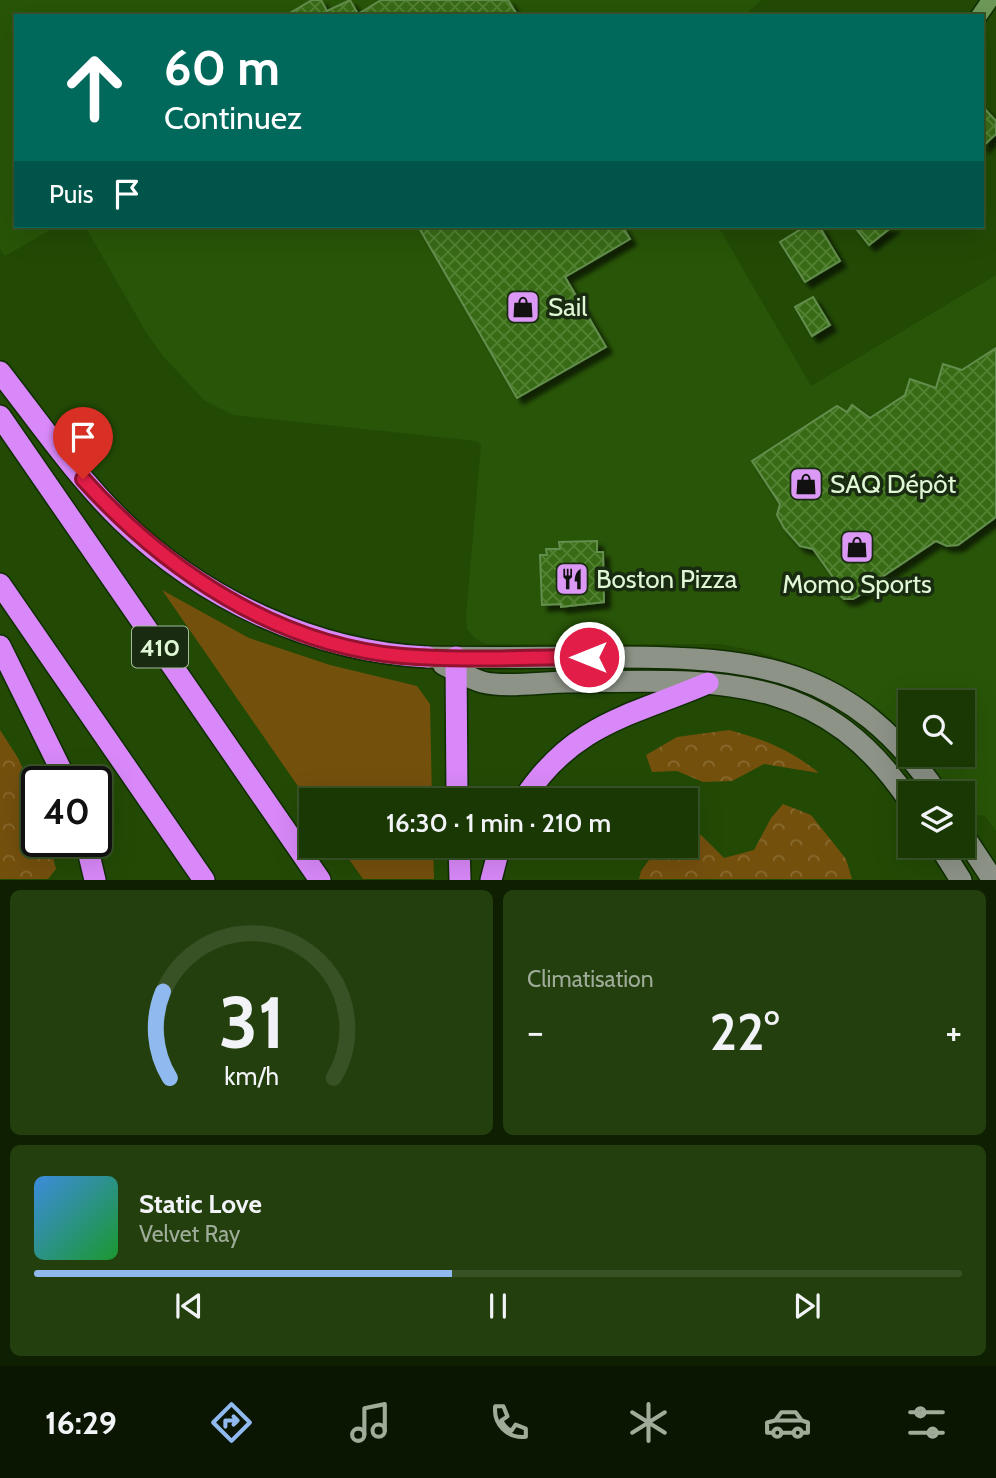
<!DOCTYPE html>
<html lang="fr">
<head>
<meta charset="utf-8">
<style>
	body { margin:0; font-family:Cabin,sans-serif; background:#233f0e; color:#f1f3f6; height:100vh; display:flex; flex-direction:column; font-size:26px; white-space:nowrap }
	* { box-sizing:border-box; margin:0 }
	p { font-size:23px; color:#9fac9a }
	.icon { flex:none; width:38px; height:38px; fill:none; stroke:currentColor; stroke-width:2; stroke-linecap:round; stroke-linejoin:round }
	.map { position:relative; height:880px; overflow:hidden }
	.details { display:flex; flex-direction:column; gap:10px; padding:10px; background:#0e1f02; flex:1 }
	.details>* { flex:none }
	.hud { position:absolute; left:14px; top:14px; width:970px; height:214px; border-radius:0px; box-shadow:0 7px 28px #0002,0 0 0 2px #385226; background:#00695c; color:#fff; overflow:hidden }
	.buttons { position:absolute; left:898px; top:690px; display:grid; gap:14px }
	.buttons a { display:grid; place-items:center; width:77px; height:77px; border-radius:0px; background:#1a3804; box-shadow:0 7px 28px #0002,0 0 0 2px #385226; font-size:35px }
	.speed { position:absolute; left:21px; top:766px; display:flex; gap:14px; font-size:35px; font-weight:700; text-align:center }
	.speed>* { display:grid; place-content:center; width:91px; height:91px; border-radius:50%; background:#1a3804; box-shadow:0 7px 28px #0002,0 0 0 2px #385226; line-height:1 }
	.speed .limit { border:4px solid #111; border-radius:10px; background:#fff; color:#111 }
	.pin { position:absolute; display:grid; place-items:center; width:60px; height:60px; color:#fff; margin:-72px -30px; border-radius:50% 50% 50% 0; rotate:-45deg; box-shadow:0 0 7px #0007 }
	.pin .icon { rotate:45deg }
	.me { position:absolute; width:77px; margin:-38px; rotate:270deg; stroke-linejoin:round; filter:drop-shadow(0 0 5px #0008) }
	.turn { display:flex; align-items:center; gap:24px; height:147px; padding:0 35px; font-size:32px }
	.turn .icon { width:91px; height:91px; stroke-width:2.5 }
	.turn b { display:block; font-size:49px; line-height:60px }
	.then { display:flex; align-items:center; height:66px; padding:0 35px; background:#0003; gap:14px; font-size:26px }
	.big { font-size:52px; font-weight:600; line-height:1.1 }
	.details .widget { flex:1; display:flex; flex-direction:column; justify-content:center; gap:10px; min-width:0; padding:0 24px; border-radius:10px; background:#233f0e }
	.details .dial { align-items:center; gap:0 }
	.dial svg { height:182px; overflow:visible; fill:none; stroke:#385226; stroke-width:7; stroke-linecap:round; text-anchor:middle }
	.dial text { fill:#f1f3f6; stroke:none }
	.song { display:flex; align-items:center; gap:21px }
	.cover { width:84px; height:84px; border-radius:10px; background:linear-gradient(135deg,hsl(210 70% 55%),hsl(130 70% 35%)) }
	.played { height:7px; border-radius:4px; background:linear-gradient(90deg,#90b9f0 45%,#385226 45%) }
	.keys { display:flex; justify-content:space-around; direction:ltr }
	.heat { display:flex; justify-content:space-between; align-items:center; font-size:38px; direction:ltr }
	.details .tiles { flex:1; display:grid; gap:10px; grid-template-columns:1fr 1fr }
	.widget:last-child { grid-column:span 2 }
	.trip { position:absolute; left:299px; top:788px; width:399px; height:70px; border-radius:0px; background:#1a3804; box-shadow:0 7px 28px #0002,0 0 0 2px #385226; font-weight:600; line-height:70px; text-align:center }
	.dock { display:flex; height:112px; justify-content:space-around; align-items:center; background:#0a1602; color:#9fac9a }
	.dock .icon { width:49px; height:49px }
	.dock .on { color:#90b9f0 }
	.dock b { font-size:32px; color:#f1f3f6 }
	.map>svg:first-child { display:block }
	.built { fill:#285507 }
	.green { fill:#74500d }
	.forest { fill:url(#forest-crowns) }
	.building { fill:url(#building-cross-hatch); stroke:#638e4e; stroke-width:2; filter:url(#shadow) }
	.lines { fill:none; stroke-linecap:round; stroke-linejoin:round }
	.street-casing { stroke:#0f2d00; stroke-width:19 }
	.secondary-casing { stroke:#0f2d00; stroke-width:24 }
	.highway-casing { stroke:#0f2d00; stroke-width:24 }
	.street { stroke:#6d9857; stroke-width:16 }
	.secondary { stroke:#8d9387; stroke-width:21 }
	.highway { stroke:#d888f8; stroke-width:21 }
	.route-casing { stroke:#92132f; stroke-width:18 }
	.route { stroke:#e11d48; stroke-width:12 }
	.labels { text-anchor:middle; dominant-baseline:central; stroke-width:7; stroke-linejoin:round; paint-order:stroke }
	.shield { fill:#192b10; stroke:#a4ba9a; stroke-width:2 }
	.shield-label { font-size:24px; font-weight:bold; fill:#e0f7d5 }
	.poi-label { font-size:26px; fill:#e0f7d5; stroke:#192b10; text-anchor:start }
</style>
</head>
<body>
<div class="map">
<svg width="996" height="880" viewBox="0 0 996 880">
	<defs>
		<pattern id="forest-crowns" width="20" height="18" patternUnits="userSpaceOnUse" patternTransform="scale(1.75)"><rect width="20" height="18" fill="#74500d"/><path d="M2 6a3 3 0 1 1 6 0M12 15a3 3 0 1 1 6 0" fill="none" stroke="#886a2f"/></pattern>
		<pattern id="building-cross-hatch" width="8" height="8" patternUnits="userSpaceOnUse" patternTransform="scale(1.75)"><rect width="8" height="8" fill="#376b13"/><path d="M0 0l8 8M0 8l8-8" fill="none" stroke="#548134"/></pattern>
		<filter id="shadow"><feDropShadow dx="6" dy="6" stdDeviation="2" flood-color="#0009"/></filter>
	</defs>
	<rect width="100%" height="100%" fill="#224a05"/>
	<path class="built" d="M0,0h762l-19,16h-727v210h41l-52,30 -5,-7z
		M85,226h633l93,160 185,-111v556l-11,-15 -22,-3 -1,-20h-16l-27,-39h43v-52h-52v41l-55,-49 -50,-26 -45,-16 -40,-8h-234l-11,-6 -8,-9 -1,-13 15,-171 -5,-4 -243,-26 -28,-14 -42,-45 -17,-24z"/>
	<path class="green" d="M162,590l87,48 81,27 87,21 13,18 2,96h-120l-1,5z
		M339,845h94l1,34h-71z"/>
	<path class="forest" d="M0,730l18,28 19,41v43h12l7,27 -8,10h-48z
		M729,730c34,9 62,20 90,43l-55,-9 -32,17 -29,1 -26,-11 -25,1 -6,-17 31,-18z
		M783,804l28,11 35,44 6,20h-213l2,-8 19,-26h26v-14l15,4 23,23 30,-8 17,-32z"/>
	<path class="building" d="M312,0h9l6,11 23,-11 8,14 23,-14h127l10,16h-233z
		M982,106l14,15v13l-14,13z
		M418,226h204l8,13 -65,38 41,70 -89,51z
		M806,226h13l21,35 -35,21 -25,-40z
		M854,226h39l-24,19z
		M813,297l17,28 -18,11 -17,-29z
		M996,348v169l-38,28 -11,1 -11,-5 -60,40 3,3 -26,15h-9l-9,-8 5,-4 -27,-38 -13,-3 -16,-18 -7,-13 3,-11 -28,-43 85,-55 10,6 5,-7 18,13 35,-23 5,-16 26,9 7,-24 19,6z
		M597,541v11h6l1,50 -43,5v-3l-19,1 -2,-50h7l-1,-6h14l-1,-7z"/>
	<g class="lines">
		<defs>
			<path id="street" d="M979,16l11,-16"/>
			<path id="secondary" d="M428,657c63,1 125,0 187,0 142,0 236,10 322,136
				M443,664c12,6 26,14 39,18 21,6 62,0 85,0 144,-1 253,-15 343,120
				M962,833l31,47
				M939,845l22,35"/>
			<path id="highway" d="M0,372c39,50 76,104 122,149 82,79 193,131 306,136
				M0,416l320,464
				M0,584l204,296
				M0,646l67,136
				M456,657l1,143
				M523,800c50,-77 108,-84 185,-117
				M86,842l9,38
				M459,845l1,35
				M491,880l9,-35"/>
		</defs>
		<use href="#street" class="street-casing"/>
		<use href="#secondary" class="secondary-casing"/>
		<use href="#highway" class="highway-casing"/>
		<use href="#street" class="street"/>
		<use href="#secondary" class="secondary"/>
		<use href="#highway" class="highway"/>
	</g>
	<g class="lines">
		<defs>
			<path id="route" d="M83,479c82,91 193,166 319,177 62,5 125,1 187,1"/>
		</defs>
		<use href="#route" class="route-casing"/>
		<use href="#route" class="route"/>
	</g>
	<defs>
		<symbol id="shop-square" viewBox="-11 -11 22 22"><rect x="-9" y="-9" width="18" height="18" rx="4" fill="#db99f5" stroke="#192b10"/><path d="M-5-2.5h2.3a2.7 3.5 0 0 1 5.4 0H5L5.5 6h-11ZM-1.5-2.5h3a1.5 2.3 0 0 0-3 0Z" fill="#111"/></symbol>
		<symbol id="restaurant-square" viewBox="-11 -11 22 22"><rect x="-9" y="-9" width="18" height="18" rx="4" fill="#db99f5" stroke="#192b10"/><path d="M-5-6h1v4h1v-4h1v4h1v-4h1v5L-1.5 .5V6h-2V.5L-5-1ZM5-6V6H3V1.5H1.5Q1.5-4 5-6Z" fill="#111"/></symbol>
	</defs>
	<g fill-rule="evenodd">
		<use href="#shop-square" x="504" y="288" width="38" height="38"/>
		<use href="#shop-square" x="787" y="465" width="38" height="38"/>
		<use href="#shop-square" x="838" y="528" width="38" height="38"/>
		<use href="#restaurant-square" x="553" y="560" width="38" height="38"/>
	</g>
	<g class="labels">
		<rect class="shield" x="132" y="626.5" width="56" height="41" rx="5"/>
		<g class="shield-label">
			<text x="160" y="647">410</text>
		</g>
		<g class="poi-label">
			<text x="548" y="307">Sail</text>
			<text x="830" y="484">SAQ Dépôt</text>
			<text x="596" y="579">Boston Pizza</text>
			<text x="857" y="584" text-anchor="middle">Momo Sports</text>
		</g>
	</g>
</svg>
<div class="buttons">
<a><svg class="icon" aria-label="search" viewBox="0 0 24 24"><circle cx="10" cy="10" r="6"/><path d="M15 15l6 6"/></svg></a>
<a><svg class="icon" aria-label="layers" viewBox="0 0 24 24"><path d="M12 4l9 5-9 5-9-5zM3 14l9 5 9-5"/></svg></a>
</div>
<div class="speed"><div class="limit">40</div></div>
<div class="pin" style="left:83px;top:479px;background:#d93025"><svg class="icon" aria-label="arrive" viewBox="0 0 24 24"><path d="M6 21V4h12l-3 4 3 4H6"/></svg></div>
<svg class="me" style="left:589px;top:657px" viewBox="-20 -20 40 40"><circle r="17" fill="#e11d48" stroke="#fff" stroke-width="3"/><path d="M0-11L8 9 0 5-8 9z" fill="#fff"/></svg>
<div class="trip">16:30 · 1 min · 210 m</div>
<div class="hud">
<div class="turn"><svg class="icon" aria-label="ahead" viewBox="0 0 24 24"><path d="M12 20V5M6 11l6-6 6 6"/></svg><div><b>60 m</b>Continuez</div></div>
<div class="then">Puis<svg class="icon" aria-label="arrive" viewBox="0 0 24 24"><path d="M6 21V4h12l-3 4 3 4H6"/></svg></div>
</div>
</div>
<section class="details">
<div class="tiles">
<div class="widget dial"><svg viewBox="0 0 100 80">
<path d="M14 69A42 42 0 1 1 86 69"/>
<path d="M14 69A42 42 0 0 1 11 31" stroke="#90b9f0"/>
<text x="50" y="56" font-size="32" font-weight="700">31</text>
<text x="50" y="72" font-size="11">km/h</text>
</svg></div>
<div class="widget"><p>Climatisation</p>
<div class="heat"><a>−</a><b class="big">22°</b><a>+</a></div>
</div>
<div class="widget">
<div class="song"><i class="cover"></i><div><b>Static Love</b><p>Velvet Ray</p></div></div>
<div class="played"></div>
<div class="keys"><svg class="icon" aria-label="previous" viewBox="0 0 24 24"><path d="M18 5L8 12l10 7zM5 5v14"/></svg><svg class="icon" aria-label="pause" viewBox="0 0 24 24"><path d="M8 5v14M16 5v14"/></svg><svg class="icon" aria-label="next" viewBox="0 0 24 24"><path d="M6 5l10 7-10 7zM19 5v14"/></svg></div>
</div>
</div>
</section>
<nav class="dock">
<b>16:29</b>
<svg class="icon on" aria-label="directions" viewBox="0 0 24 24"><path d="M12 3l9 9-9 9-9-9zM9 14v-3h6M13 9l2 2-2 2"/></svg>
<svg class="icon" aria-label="music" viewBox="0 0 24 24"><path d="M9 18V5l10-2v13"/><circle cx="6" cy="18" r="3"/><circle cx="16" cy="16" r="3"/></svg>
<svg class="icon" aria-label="phone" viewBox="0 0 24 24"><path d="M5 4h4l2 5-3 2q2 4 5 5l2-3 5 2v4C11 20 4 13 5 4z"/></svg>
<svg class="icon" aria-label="climate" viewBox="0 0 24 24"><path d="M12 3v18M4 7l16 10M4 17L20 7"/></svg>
<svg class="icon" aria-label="car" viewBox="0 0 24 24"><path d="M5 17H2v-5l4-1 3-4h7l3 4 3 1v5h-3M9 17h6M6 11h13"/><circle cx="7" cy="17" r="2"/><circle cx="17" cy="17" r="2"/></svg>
<svg class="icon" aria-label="filters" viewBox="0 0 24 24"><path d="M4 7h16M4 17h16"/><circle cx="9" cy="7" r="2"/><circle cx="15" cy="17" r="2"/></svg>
</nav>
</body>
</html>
